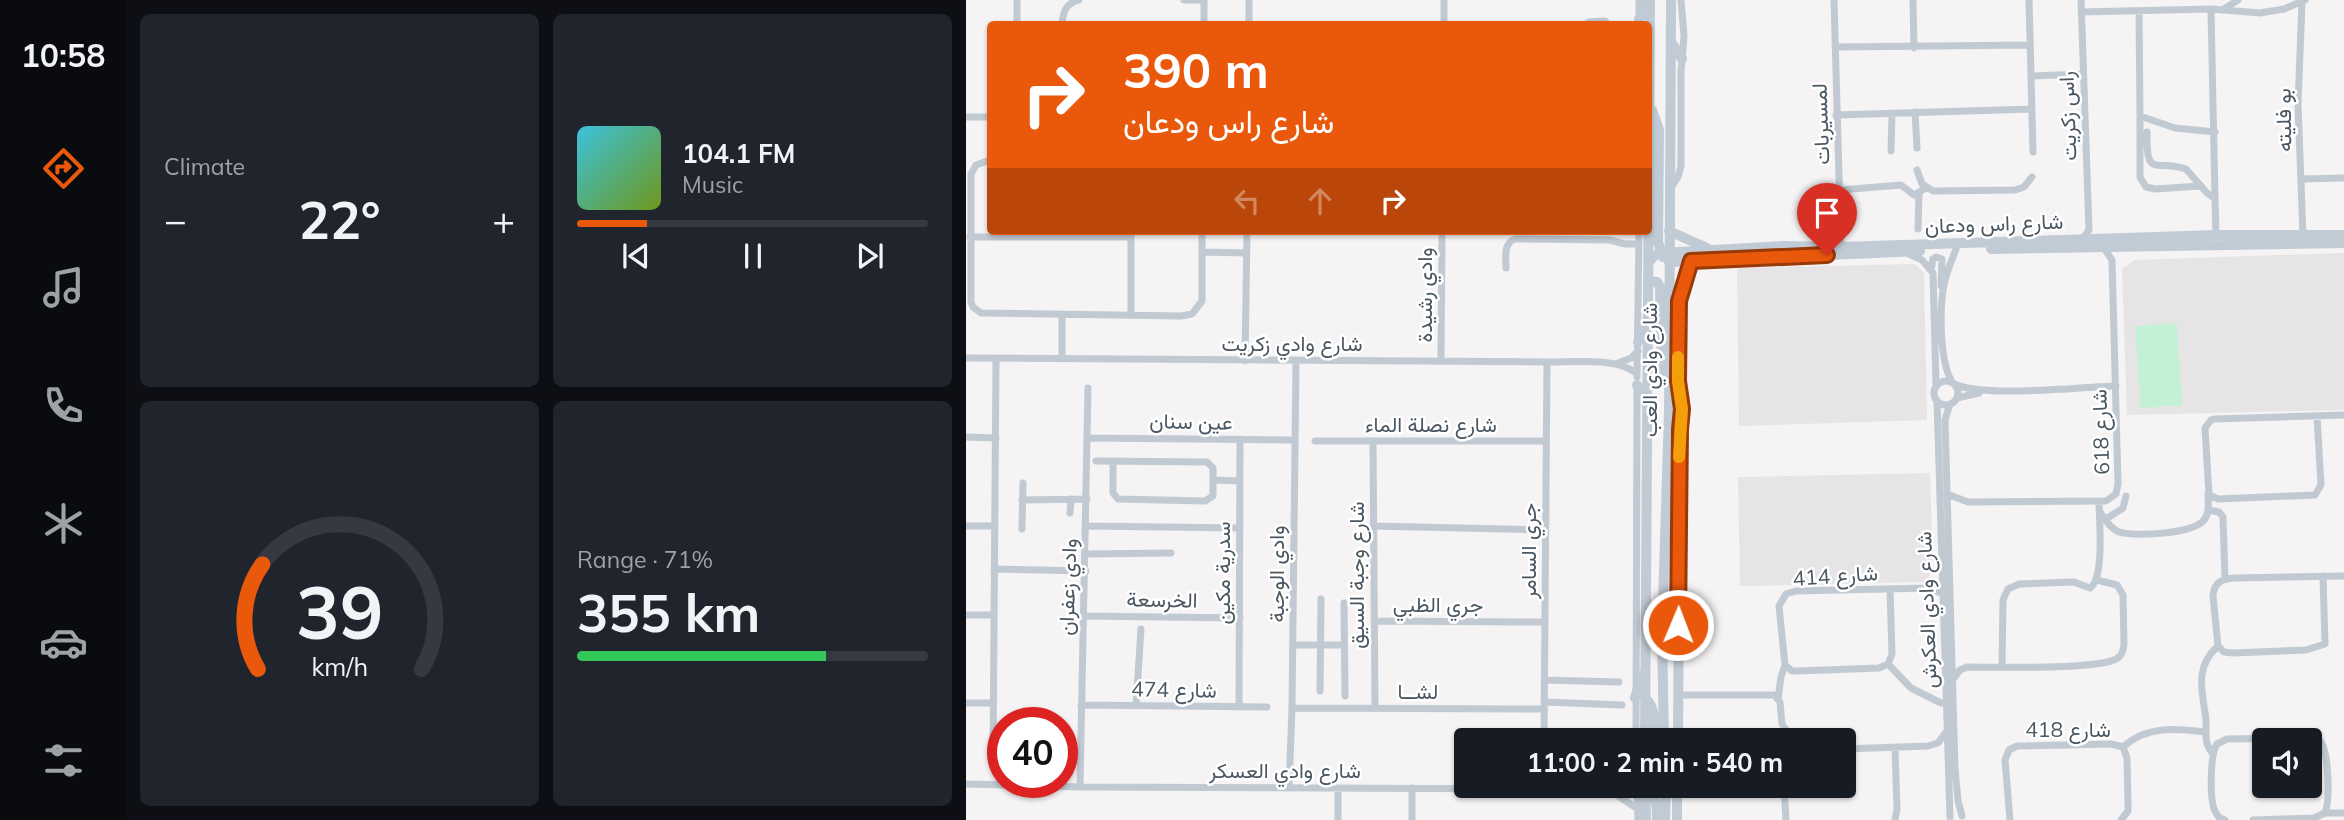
<!DOCTYPE html>
<html lang="en">
<head>
<meta charset="utf-8">
<style>
	body { margin:0; font-family:Mulish,Vazirmatn,sans-serif; background:#20242c; color:#f1f3f6; height:100vh; display:flex; flex-direction:column; font-size:26px; white-space:nowrap }
	* { box-sizing:border-box; margin:0 }
	p { font-size:23px; color:#9ea1a6 }
	.icon { flex:none; width:38px; height:38px; fill:none; stroke:currentColor; stroke-width:2; stroke-linecap:round; stroke-linejoin:round }
	.map { position:relative; flex:1; overflow:hidden }
	.side { display:flex; flex-direction:column; gap:14px; padding:14px; background:#0d0f14; width:840px }
	.side>* { flex:none }
	.banner { position:absolute; left:21px; top:21px; width:665px; height:214px; border-radius:7px; box-shadow:0 2px 5px #0004; background:#ea580c; color:#fff; overflow:hidden }
	.tools { position:absolute; left:1286px; top:728px; display:grid; gap:14px }
	.tools a { display:grid; place-items:center; width:70px; height:70px; border-radius:7px; background:#171b24; box-shadow:0 2px 5px #0004; font-size:35px }
	.speed { position:absolute; left:21px; top:707px; display:flex; gap:14px; font-size:35px; font-weight:700; text-align:center }
	.speed>* { display:grid; place-content:center; width:91px; height:91px; border-radius:50%; background:#171b24; box-shadow:0 2px 5px #0004; line-height:1 }
	.speed .limit { border:10px solid #d22; background:#fff; color:#111 }
	.pin { position:absolute; display:grid; place-items:center; width:60px; height:60px; color:#fff; margin:-72px -30px; border-radius:50% 50% 50% 0; rotate:-45deg; box-shadow:0 0 7px #0007 }
	.pin .icon { rotate:45deg }
	.me { position:absolute; width:77px; margin:-38px; rotate:1deg; stroke-linejoin:round; filter:drop-shadow(0 0 5px #0008) }
	.turn { display:flex; align-items:center; gap:24px; height:147px; padding:0 21px; font-size:32px }
	.turn .icon { width:91px; height:91px; stroke-width:2.5 }
	.turn b { display:block; font-size:49px; line-height:60px }
	.lanes { display:flex; align-items:center; height:66px; padding:0 21px; background:#0003; justify-content:center; gap:35px; direction:ltr }
	.lanes .off { opacity:.35 }
	.big { font-size:52px; font-weight:700; line-height:1.1 }
	.side .card { flex:1; display:flex; flex-direction:column; justify-content:center; gap:10px; min-width:0; padding:0 24px; border-radius:10px; background:#20242c }
	.side .dial { align-items:center; gap:0 }
	.dial svg { height:182px; overflow:visible; fill:none; stroke:#363941; stroke-width:7; stroke-linecap:round; text-anchor:middle }
	.dial text { fill:#f1f3f6; stroke:none }
	.song { display:flex; align-items:center; gap:21px }
	.cover { width:84px; height:84px; border-radius:10px; background:linear-gradient(135deg,hsl(190 70% 55%),hsl(80 70% 35%)) }
	.played { height:7px; border-radius:4px; background:linear-gradient(90deg,#ea580c 20%,#363941 20%) }
	.keys { display:flex; justify-content:space-around; direction:ltr }
	.heat { display:flex; justify-content:space-between; align-items:center; font-size:38px; direction:ltr }
	.charge { height:10px; border-radius:5px; background:linear-gradient(90deg,#34c759 71%,#363941 0) }
	.side .tiles { flex:1; display:grid; gap:14px; grid-template-columns:repeat(2,1fr) }
	.trip { position:absolute; left:488px; top:728px; width:402px; height:70px; border-radius:7px; background:#171b24; box-shadow:0 2px 5px #0004; font-weight:700; line-height:70px; text-align:center }
	main { display:flex; flex:1; min-height:0 }
	.tab-bar { display:flex; flex-direction:column; width:126px; justify-content:space-around; align-items:center; background:#090b0e; color:#9ea1a6 }
	.tab-bar .icon { width:49px; height:49px }
	.tab-bar .active { color:#ea580c }
	.tab-bar b { font-size:32px; color:#f1f3f6 }
	.map>svg:first-child { display:block }
	.education { fill:#e6e4e5 }
	.grass { fill:#c3f1d5 }
	.lines { fill:none; stroke-linecap:round; stroke-linejoin:round }
	.street { stroke:#c1cad2; stroke-width:7 }
	.secondary { stroke:#c1cbd6; stroke-width:10 }
	.route-casing { stroke:#983908; stroke-width:18 }
	.route { stroke:#ea580c; stroke-width:12 }
	.slow { stroke:#f59e0b; stroke-width:12 }
	.labels { text-anchor:middle; dominant-baseline:central; stroke-width:5; stroke-linejoin:round; paint-order:stroke }
	.street-label { font-size:21px; fill:#4a5661; stroke:#fff }
</style>
</head>
<body>
<main>
<nav class="tab-bar">
<b>10:58</b>
<svg class="icon active" aria-label="directions" viewBox="0 0 24 24"><path d="M12 3l9 9-9 9-9-9zM9 14v-3h6M13 9l2 2-2 2"/></svg>
<svg class="icon" aria-label="music" viewBox="0 0 24 24"><path d="M9 18V5l10-2v13"/><circle cx="6" cy="18" r="3"/><circle cx="16" cy="16" r="3"/></svg>
<svg class="icon" aria-label="phone" viewBox="0 0 24 24"><path d="M5 4h4l2 5-3 2q2 4 5 5l2-3 5 2v4C11 20 4 13 5 4z"/></svg>
<svg class="icon" aria-label="climate" viewBox="0 0 24 24"><path d="M12 3v18M4 7l16 10M4 17L20 7"/></svg>
<svg class="icon" aria-label="car" viewBox="0 0 24 24"><path d="M5 17H2v-5l4-1 3-4h7l3 4 3 1v5h-3M9 17h6M6 11h13"/><circle cx="7" cy="17" r="2"/><circle cx="17" cy="17" r="2"/></svg>
<svg class="icon" aria-label="filters" viewBox="0 0 24 24"><path d="M4 7h16M4 17h16"/><circle cx="9" cy="7" r="2"/><circle cx="15" cy="17" r="2"/></svg>
</nav>
<section class="side">
<div class="tiles">
<div class="card"><p>Climate</p>
<div class="heat"><a>−</a><b class="big">22°</b><a>+</a></div>
</div>
<div class="card">
<div class="song"><i class="cover"></i><div><b>104.1 FM</b><p>Music</p></div></div>
<div class="played"></div>
<div class="keys"><svg class="icon" aria-label="previous" viewBox="0 0 24 24"><path d="M18 5L8 12l10 7zM5 5v14"/></svg><svg class="icon" aria-label="pause" viewBox="0 0 24 24"><path d="M8 5v14M16 5v14"/></svg><svg class="icon" aria-label="next" viewBox="0 0 24 24"><path d="M6 5l10 7-10 7zM19 5v14"/></svg></div>
</div>
<div class="card dial"><svg viewBox="0 0 100 80">
<path d="M14 69A42 42 0 1 1 86 69"/>
<path d="M14 69A42 42 0 0 1 16 23" stroke="#ea580c"/>
<text x="50" y="56" font-size="32" font-weight="700">39</text>
<text x="50" y="72" font-size="11">km/h</text>
</svg></div>
<div class="card"><p>Range · 71%</p><b class="big">355 km</b><div class="charge"></div></div>
</div>
</section>
<div class="map">
<svg width="1378" height="820" viewBox="0 0 1378 820">
	<rect width="100%" height="100%" fill="#f5f3f3"/>
	<path class="education" d="M1378,253v157l-217,5 -5,-146 12,-9z
		M949,264l9,9 3,147 -188,6 -2,-158z
		M964,473l3,97 -8,12 -185,4 -2,-109z"/>
	<path class="grass" d="M1211,323l5,82 -41,3 -6,-82z"/>
	<g class="lines">
		<path class="street" d="M218,0h20
			M238,0v24
			M868,0l7,247
			M947,0l1,48
			M1063,0l4,152
			M1115,0l8,230 -7,10
			M1336,3l-4,101 5,132
			M1245,9l4,190
			M1258,9l14,-9
			M1173,11l1,105 35,12 40,4
			M1115,12l130,-3 49,4 24,-4 21,-9
			M51,24v-24
			M96,24c1,-12 4,-21 17,-24
			M283,24v-24
			M478,24v-24
			M620,24l3,-2 16,-1 3,3
			M673,24v-24
			M869,47l195,-2
			M1065,76l52,-2
			M949,112l2,36
			M870,115l196,-6
			M1174,116v61l6,10 9,2 45,-3
			M0,117h24
			M1181,132c-1,49 9,26 39,37l21,24 8,6 1,36
			M925,151l1,-38
			M24,160l-14,5 -5,9v128l2,5 8,6 200,3 11,-2 10,-13v-70
			M951,170l5,14 11,7 82,-1 9,-3 8,-10
			M1336,179l42,-1
			M704,189l8,-12 3,-11v-94l3,-36 -3,-36
			M874,190l61,-5 13,10 12,-7
			M952,229l1,-35
			M4,237h161
			M236,252l44,1
			M943,254l13,6 11,13 3,112
			M540,268c0,-10 -3,-25 9,-29l95,1 15,4h14
			M965,269l2,-10 3,-2 6,2 -1,27
			M165,315v-84
			M0,358l581,4c26,0 71,-5 90,12
			M96,359v-44
			M475,360l1,-129
			M279,361l2,-130
			M652,363l13,-5 7,-7
			M671,377l2,-146
			M968 393a12 12 0 1 1 24 0a12 12 0 1 1-24 0Z
			M986,382c-13,-22 -13,-77 -7,-102 3,-11 7,-21 11,-31
			M988,384c32,14 123,3 162,2
			M991,398l22,-5
			M971,401l13,416
			M984,404l-5,16 10,349 3,32 4,15
			M1351,416l4,69 -6,10 -97,4 -9,-4 -4,-67 6,-8 3,-1 130,-4
			M0,437l30,1
			M121,438l207,2
			M349,441h231
			M407,441l2,267
			M130,461l111,1 6,6v28l-8,5 -87,-2 -5,-6v-32
			M247,480l27,1
			M981,494l21,8 138,-1 10,-7 2,-10 -6,-224 -8,-12
			M56,500l65,-1
			M1242,510l11,2 4,5 2,62
			M1134,512c5,7 10,16 19,20 15,5 74,2 85,-12 6,-7 4,-17 4,-26
			M104,513l1,-14
			M1140,519l17,-11 3,-12
			M0,526h29
			M120,526l154,2
			M407,526l172,4
			M56,529l1,-46
			M120,554l85,-1
			M28,569l92,2
			M1357,576l2,68 -19,6 -73,3 -9,-1 -6,-6 -5,-50c1,-14 9,-17 21,-18l110,-2
			M924,589l2,65 -4,10 -9,4 -81,3h-6l-7,-6 -6,-59 7,-12 10,-3 132,-3 15,6
			M378,603l1,93
			M0,615h28
			M118,616l156,2
			M408,621l171,1
			M327,645h51
			M922,664l23,24 30,15
			M1036,666l1,-66 5,-11 11,-5 55,-2 16,6c15,-10 9,-69 9,-87
			M987,679l7,-9 7,-3c28,0 130,3 149,-8 6,-3 7,-8 8,-14l-1,-50 -6,-10 -20,-5
			M578,680l75,2
			M354,691l1,-92
			M712,695h96l6,7 2,22 12,16
			M812,699l3,-22 4,-12
			M578,702l78,3
			M0,703h27
			M115,705l186,2
			M170,706l5,-77
			M273,707l1,-268
			M326,708l252,1
			M578,739h79
			M578,740l3,-378
			M670,740l1,-351
			M1157,747c23,-21 52,-19 82,-15
			M929,748l2,61 -2,11
			M878,749l84,-3 10,-3 8,-11
			M1246,753c-9,-12 -5,-20 -6,-33 -3,-27 -13,-52 12,-74
			M27,760l3,-401
			M0,784l114,3 463,2 103,3h6l7,-6
			M671,786l1,34
			M818,786l2,34
			M114,787l8,-399
			M323,788l3,-80 4,-347
			M646,792l26,17
			M1359,813h19
			M372,820v-32
			M446,820v-32
			M1044,820l-5,-60 4,-10 8,-4 94,-2 12,3 4,11 1,47v6l-7,9
			M1259,820c-5,-2 -6,-2 -9,-7 -7,-10 -6,-59 1,-69l10,-5 85,-1 9,4c8,11 9,59 4,71l-11,5 -61,2"/>
		<path class="secondary" d="M673,19l9,-19
			M705,42l11,17
			M686,110l7,20 -1,112 5,15
			M703,231l38,17
			M1025,249l353,-6
			M683,262l5,-6 7,-3 122,-7 58,1 375,-12h128
			M703,262l251,-11
			M683,281l8,1 3,5 2,84
			M672,342l9,-19
			M671,385l9,19
			M669,698l7,-23
			M679,698c12,10 9,28 9,42
			M679,740l5,-740
			M698,740l-2,-104 7,-224 2,-412
			M712,740l2,-311 2,-20 -4,-28 1,-80 12,-40
			M679,786l1,34
			M679,788c12,5 12,20 12,32
			M699,820l1,-34
			M711,820v-34"/>
	</g>
	<g class="lines">
		<defs>
			<path id="route" d="M712,625l2,-196 2,-20 -4,-28 1,-80 12,-40 136,-6"/>
		</defs>
		<use href="#route" class="route-casing"/>
		<use href="#route" class="route"/>
		<path class="slow" d="M712,357v24l4,28 -3,48"/>
	</g>
	<g class="labels">
		<g class="street-label">
			<text transform="translate(1101 116) rotate(-92)">راس زكريت</text>
			<text transform="translate(1317 120) rotate(-91)">بو فليته</text>
			<text transform="translate(854 124) rotate(-92)">لمسيربات</text>
			<text transform="translate(1028 223) rotate(-2)">شارع راس ودعان</text>
			<text transform="translate(458 295) rotate(-90)">وادي رشيدة</text>
			<text x="326" y="343">شارع وادي زكريت</text>
			<text transform="translate(683 370) rotate(-90)">شارع وادي العب</text>
			<text transform="translate(225 421) rotate(1)">عين سنان</text>
			<text x="465" y="424">شارع نصلة الماء</text>
			<text transform="translate(1134 432) rotate(-92)">شارع 618</text>
			<text transform="translate(562 551) rotate(-90)">جري السامر</text>
			<text transform="translate(256 573) rotate(-90)">سدرية مكين</text>
			<text transform="translate(310 574) rotate(-90)">وادي الوجبة</text>
			<text transform="translate(390 575) rotate(-90)">شارع وجبة السيق</text>
			<text transform="translate(869 575) rotate(-4)">شارع 414</text>
			<text transform="translate(101 587) rotate(-88)">وادي زعفران</text>
			<text transform="translate(196 599) rotate(1)">الخرسعة</text>
			<text x="472" y="604">جري الظبي</text>
			<text transform="translate(960 610) rotate(-92)">شارع وادي العكرش</text>
			<text transform="translate(208 689) rotate(1)">شارع 474</text>
			<text x="452" y="691">لشــا</text>
			<text x="1102" y="729">شارع 418</text>
			<text x="319" y="770">شارع وادي العسكر</text>
		</g>
	</g>
</svg>
<div class="tools">
<a><svg class="icon" aria-label="sound" viewBox="0 0 24 24"><path d="M4 9h4l5-4v14l-5-4H4zM17 9q2 3 0 6"/></svg></a>
</div>
<div class="speed"><div class="limit">40</div></div>
<div class="pin" style="left:861px;top:255px;background:#d93025"><svg class="icon" aria-label="arrive" viewBox="0 0 24 24"><path d="M6 21V4h12l-3 4 3 4H6"/></svg></div>
<svg class="me" style="left:712px;top:625px" viewBox="-20 -20 40 40"><circle r="17" fill="#ea580c" stroke="#fff" stroke-width="3"/><path d="M0-11L8 9 0 5-8 9z" fill="#fff"/></svg>
<div class="trip">11:00 · 2 min · 540 m</div>
<div class="banner">
<div class="turn"><svg class="icon" aria-label="right" viewBox="0 0 24 24"><path d="M7 20v-9h11M14 6l5 5-5 5"/></svg><div><b>390 m</b>شارع راس ودعان</div></div>
<div class="lanes"><svg class="icon off" aria-label="left" viewBox="0 0 24 24"><path d="M17 20v-9H6M10 6l-5 5 5 5"/></svg><svg class="icon off" aria-label="ahead" viewBox="0 0 24 24"><path d="M12 20V5M6 11l6-6 6 6"/></svg><svg class="icon" aria-label="right" viewBox="0 0 24 24"><path d="M7 20v-9h11M14 6l5 5-5 5"/></svg></div>
</div>
</div>
</main>
</body>
</html>
